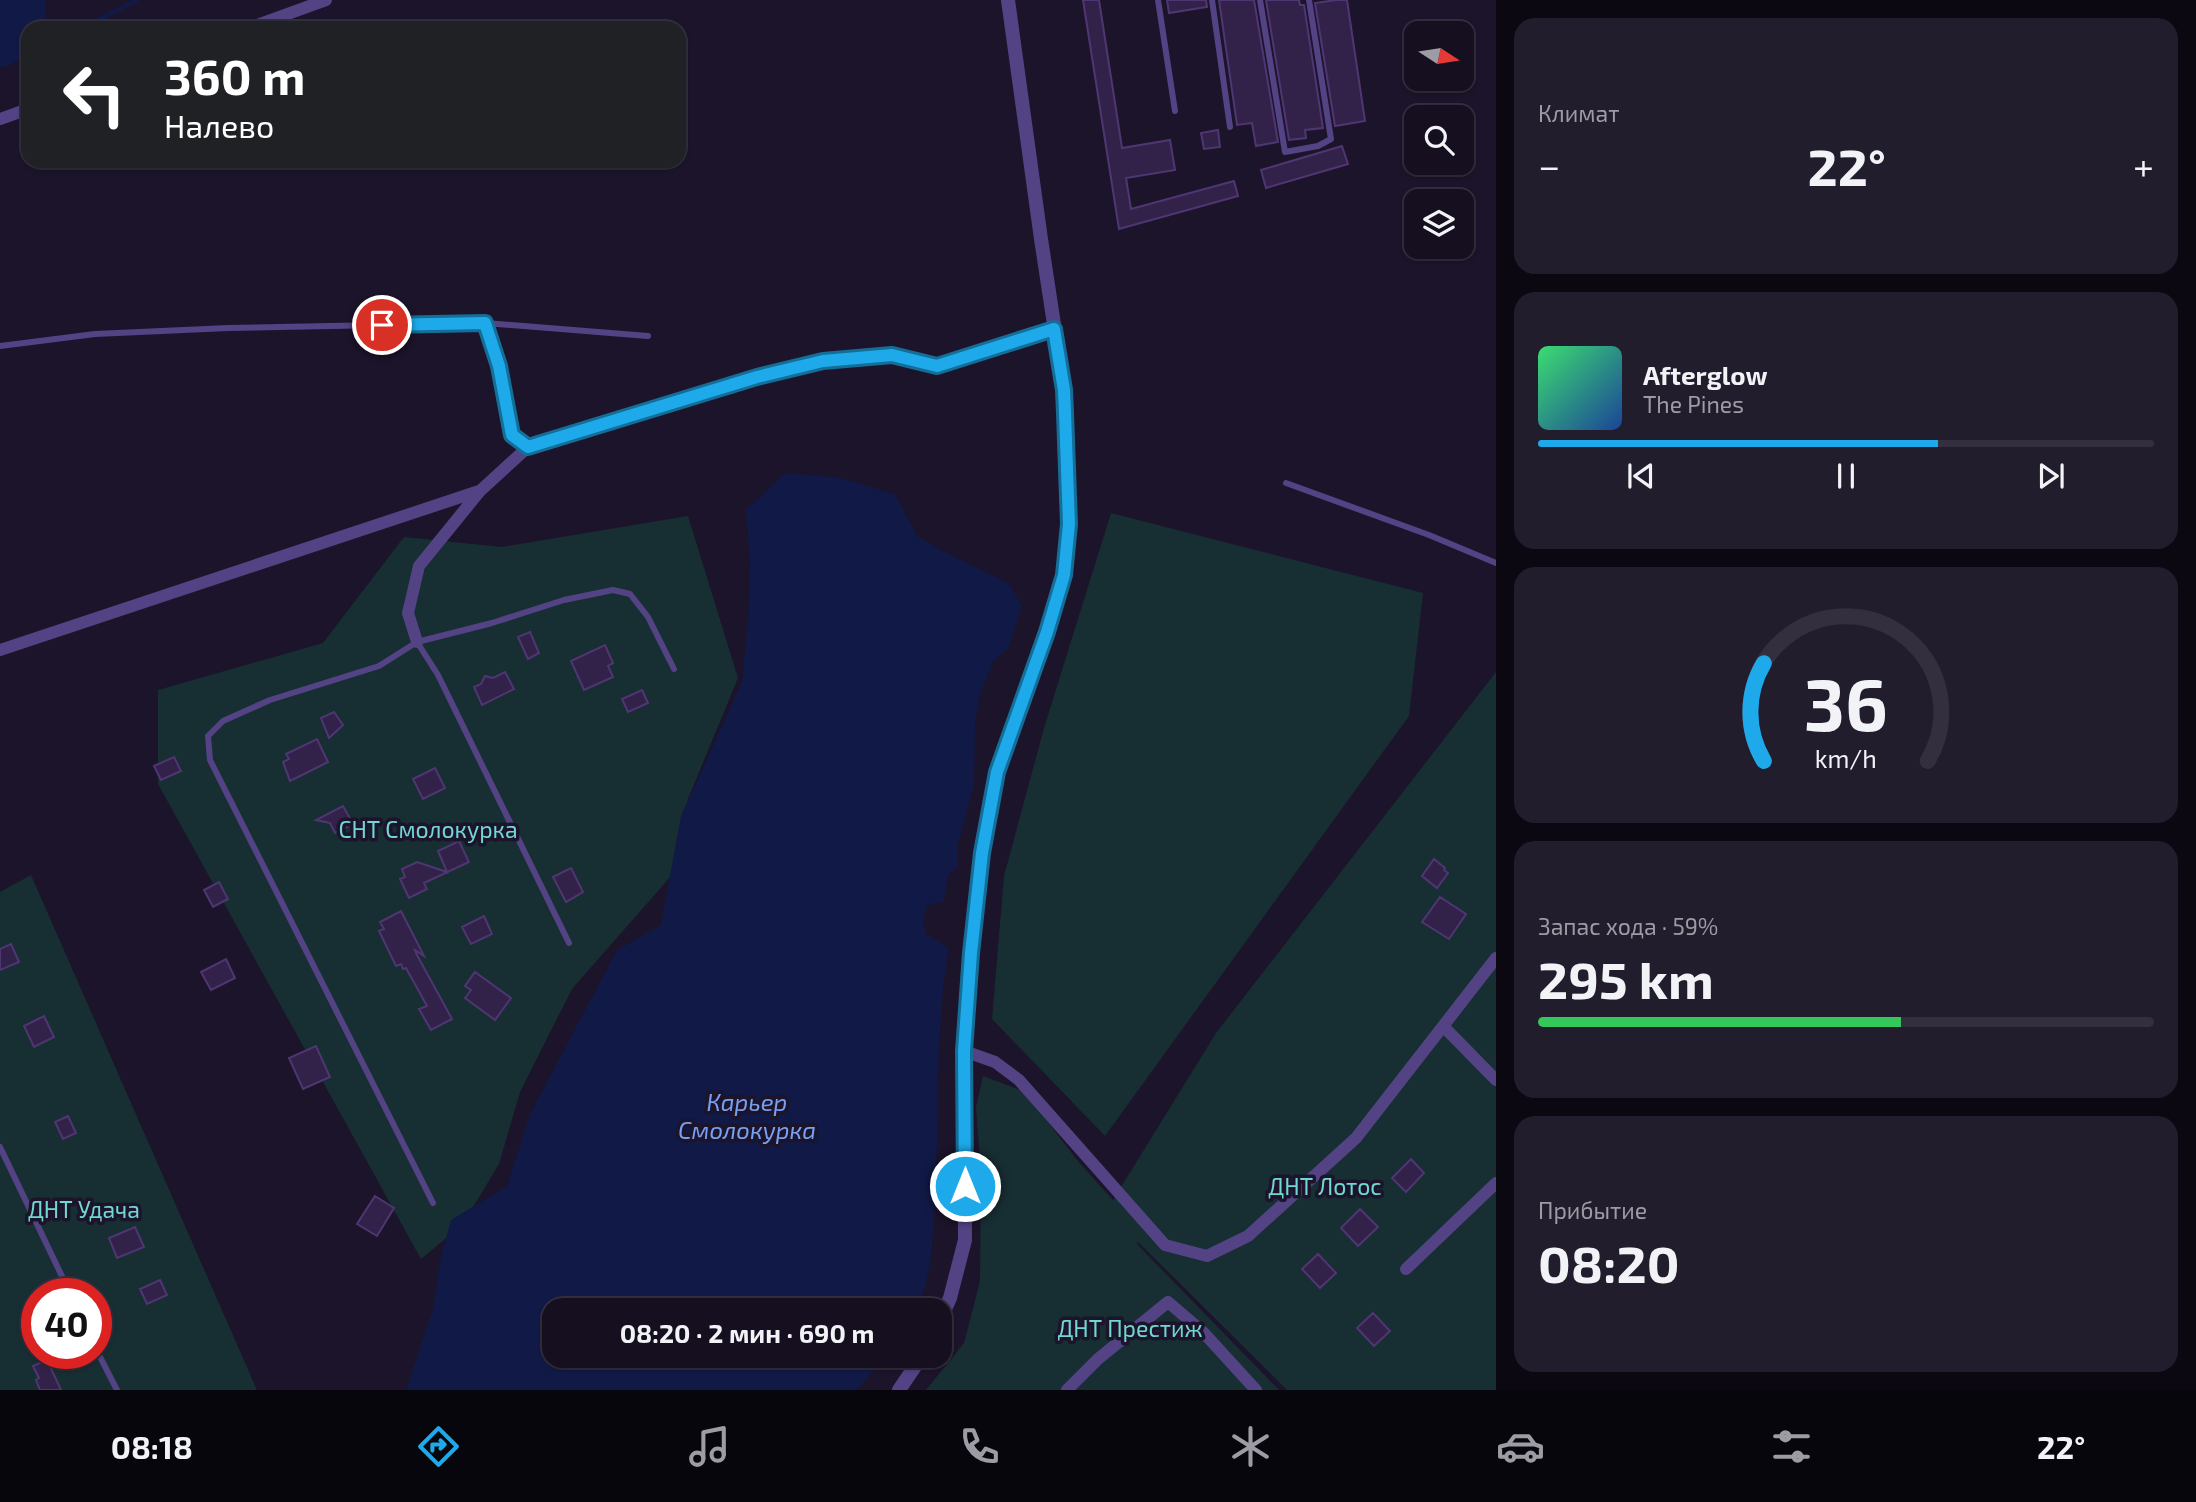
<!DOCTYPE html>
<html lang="ru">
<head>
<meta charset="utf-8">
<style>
	body { margin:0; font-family:"Exo 2",sans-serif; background:#221d2d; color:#f1f3f6; height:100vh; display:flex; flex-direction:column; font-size:26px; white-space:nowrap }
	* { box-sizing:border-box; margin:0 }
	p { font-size:23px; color:#9d9ca5 }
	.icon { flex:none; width:38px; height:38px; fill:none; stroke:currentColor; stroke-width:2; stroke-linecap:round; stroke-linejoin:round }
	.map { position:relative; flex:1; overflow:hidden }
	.drawer { display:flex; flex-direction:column; gap:18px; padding:18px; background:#0c0812; width:700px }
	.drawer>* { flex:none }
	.hud { position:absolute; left:21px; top:21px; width:665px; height:147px; border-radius:21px; box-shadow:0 2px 5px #0004,0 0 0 2px #342f3e; background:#202124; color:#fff; overflow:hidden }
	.needle { width:46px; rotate:102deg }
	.controls { position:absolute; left:1404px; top:21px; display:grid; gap:14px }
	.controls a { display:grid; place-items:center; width:70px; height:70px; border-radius:14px; background:#150f20; box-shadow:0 2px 5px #0004,0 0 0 2px #342f3e; font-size:35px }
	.speed { position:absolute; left:21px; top:1278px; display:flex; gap:14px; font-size:35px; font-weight:700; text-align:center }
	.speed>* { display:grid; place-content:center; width:91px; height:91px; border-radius:50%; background:#150f20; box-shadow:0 2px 5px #0004,0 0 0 2px #342f3e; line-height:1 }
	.speed .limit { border:10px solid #d22; background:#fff; color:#111 }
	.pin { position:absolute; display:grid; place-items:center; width:60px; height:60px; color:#fff; margin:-30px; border:4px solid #fff; border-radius:50%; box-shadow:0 2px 7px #0007 }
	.me { position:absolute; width:77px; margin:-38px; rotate:0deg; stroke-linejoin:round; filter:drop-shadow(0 0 5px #0008) }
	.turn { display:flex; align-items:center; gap:24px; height:147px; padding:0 28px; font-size:32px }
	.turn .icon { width:91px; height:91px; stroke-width:2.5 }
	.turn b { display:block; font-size:49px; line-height:60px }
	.big { font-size:52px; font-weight:700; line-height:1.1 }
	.drawer .tile { flex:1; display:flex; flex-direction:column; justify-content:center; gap:10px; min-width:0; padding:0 24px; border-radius:21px; background:#221d2d }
	.drawer .dial { align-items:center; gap:0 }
	.dial svg { height:182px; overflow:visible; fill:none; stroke:#342f3e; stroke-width:7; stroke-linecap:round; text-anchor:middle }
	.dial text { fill:#f1f3f6; stroke:none }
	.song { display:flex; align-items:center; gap:21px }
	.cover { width:84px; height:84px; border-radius:10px; background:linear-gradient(135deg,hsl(140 70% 55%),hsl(220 70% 35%)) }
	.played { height:7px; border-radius:4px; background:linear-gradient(90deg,#1eaaea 65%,#342f3e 65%) }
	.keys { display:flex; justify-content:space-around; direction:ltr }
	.heat { display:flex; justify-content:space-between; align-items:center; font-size:38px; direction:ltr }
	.charge { height:10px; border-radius:5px; background:linear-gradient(90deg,#34c759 59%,#342f3e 0) }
	.trip { position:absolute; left:542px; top:1298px; width:410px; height:70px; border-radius:21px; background:#150f20; box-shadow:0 2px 5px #0004,0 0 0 2px #342f3e; font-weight:700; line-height:70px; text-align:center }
	.tab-bar { display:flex; height:112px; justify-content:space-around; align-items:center; background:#08060d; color:#9d9ca5 }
	.tab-bar .icon { width:49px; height:49px }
	.tab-bar .current { color:#1eaaea }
	.tab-bar b { font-size:32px; color:#f1f3f6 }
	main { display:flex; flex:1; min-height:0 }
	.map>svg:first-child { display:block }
	.green { fill:#172e33; fill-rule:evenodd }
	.water { fill:#111946 }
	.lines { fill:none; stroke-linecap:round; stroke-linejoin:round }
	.stream { stroke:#111946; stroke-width:4.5 }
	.building { fill:#322249; stroke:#4f3673; stroke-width:2 }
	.service { stroke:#544384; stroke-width:6 }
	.minor { stroke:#544384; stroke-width:12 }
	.tertiary { stroke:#544384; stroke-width:14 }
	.route-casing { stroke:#146e98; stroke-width:18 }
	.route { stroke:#1eaaea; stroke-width:12 }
	.labels { text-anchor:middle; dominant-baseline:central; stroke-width:7; stroke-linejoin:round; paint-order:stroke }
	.park-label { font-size:23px; fill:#71d7d3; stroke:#1c142a }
	.water-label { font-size:24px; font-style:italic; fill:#779ff2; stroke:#1c142a }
</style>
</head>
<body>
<main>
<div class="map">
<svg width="1496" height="1390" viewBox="0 0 1496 1390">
	<rect width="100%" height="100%" fill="#1c142a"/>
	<path class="green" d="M1111,513l312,80 -14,123 -304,420 -113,-117 12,-143 40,-148z
		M688,516l50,162 -50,121 -16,76 -100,114 -52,103 -21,72 -36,60 -42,35 -263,-475v-94l165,-47 81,-106 98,10z
		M1496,672v718h-209l-149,-148 -1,2 142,146h-353l38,-47 16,-62 1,-106 -5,-68 7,-31 42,16 52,68 36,40 103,-167z
		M31,875l226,515h-257v-498zM37,1293h59v60h-59z"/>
	<path class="water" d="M0,0h45l1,28h-18v28l-25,12 -3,-1z
		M785,473l56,5 54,16 22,42 26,15 65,32 14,22 -14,43 -15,14 -13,32 -5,28 -1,63 -16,59v22l-10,9 -4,26 -17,4 -4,16 3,13 23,14c-15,83 -9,169 -14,252 -2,37 -3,77 -19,111h-361v45h331l-29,34h-451l27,-81 7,-47 11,-42 56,-34 23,-72 87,-164 44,-25 20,-109 61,-134 6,-62 2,-55 -4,-55z"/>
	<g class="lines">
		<path class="stream" d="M82,28l55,-28"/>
	</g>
	<path class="building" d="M1083,0h16l23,148 48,-8 5,30 -49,8 5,31 103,-28 4,15 -119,33z
		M1167,0h39l1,7 -38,6z
		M1219,0h35l24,142 -22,4 -4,-23 -15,2z
		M1266,0h33l1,5h4l19,123 -18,2 1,8 -17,2z
		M1336,0h11l18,121 -30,5 -20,-123z
		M1218,130l2,17 -16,2 -3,-16z
		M1342,146l6,18 -82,24 -5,-18z
		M530,632l9,21 -11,6 -10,-22z
		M605,645l8,18 -5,3 5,11 -29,13 -13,-29z
		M505,672l9,17 -32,16 -8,-18 7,-3 4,-8 8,2z
		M642,690l6,13 -20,9 -6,-13z
		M334,712l9,13 -14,13 -8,-20z
		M317,739l11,23 -38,19 -7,-19 6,-3 -3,-5z
		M174,757l7,14 -20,9 -7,-14z
		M435,768l10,20 -22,11 -10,-20z
		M343,806l10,18 -18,9 -5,-10 -14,-3z
		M459,841l10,21 -45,21 3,6 -18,9 -9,-19 5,-2 -3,-8 15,-7 30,10 -9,-21z
		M1434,859l11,9 -1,2 4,3 -11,15 -15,-12z
		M571,868l12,24 -17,10 -13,-25z
		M219,882l9,17 -15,8 -9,-17z
		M1440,897l26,17 -17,25 -27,-17z
		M401,911l23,45 -9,-6 2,5 35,64 -21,11 -12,-21 8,-3 -21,-38 -3,1 -2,-5 -5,2 -17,-35 5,-2 -4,-7z
		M484,916l8,18 -21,10 -9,-17z
		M11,944l8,18 -19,8v-21z
		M226,959l9,19 -24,12 -10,-18z
		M475,972l36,26 -16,22 -30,-22 6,-8 -6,-4z
		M44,1016l10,21 -20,10 -10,-21z
		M316,1046l14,31 -27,12 -14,-31z
		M68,1116l8,17 -13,6 -8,-17z
		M1411,1159l13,14 -18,19 -14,-14z
		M375,1196l19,12 -17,28 -20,-12z
		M1360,1209l18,18 -20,19 -17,-18z
		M135,1227l9,20 -27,11 -8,-20z
		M1318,1254l18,19 -16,15 -18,-19z
		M160,1280l7,15 -20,9 -7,-15z
		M1373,1313l17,18 -16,15 -17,-18z
		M47,1360l14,30h-21l-4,-10 3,-2 -6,-12z"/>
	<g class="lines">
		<path class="service" d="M1158,0l17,111
			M1212,0l18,127
			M1260,0l25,152 33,-6 13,-7 -22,-139
			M485,323l14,43 13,69 15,12
			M0,346l95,-12 133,-6 257,-5 163,13
			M1286,483l143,52 67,28
			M417,642l21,33 131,268
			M0,1147l70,146
			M433,1203l-223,-443 -2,-24 15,-15 47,-21 109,-34 38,-24 75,-19 72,-23 49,-10 17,4 18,23 26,52
			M96,1349l21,41"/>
		<path class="minor" d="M249,28l77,-28
			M0,119l28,-10
			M417,642l-9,-29 11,-47 61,-75 48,-44 229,-70 66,-16 69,-6 46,11 116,-37
			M0,650l479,-159
			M1443,1026l53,54
			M964,1051l31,11 24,18 146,165 42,11 41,-20 108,-98 140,-180
			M1406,1269l90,-86
			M1067,1390l31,-31 70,-57 35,30 53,58"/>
		<path class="tertiary" d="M940,1320l10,-22 15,-58 -1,-189 7,-98 11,-100 15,-81 50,-141 17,-56 5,-51 -5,-134 -23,-151 -33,-239
			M899,1390l23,-34"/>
	</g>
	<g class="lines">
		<defs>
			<path id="route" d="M382,325l103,-2 14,43 13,69 16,12 229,-70 66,-16 69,-6 45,11 117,-37 10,61 1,23 4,111 -5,51 -17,57 -50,140 -15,81 -11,100 -7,98 1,135"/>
		</defs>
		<use href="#route" class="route-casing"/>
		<use href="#route" class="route"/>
	</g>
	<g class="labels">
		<g class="park-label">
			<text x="428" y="829">СНТ Смолокурка</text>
			<text x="1325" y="1186">ДНТ Лотос</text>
			<text x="84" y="1209">ДНТ Удача</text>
			<text x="1130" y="1328">ДНТ Престиж</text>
		</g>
		<g class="water-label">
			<text x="747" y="1101">Карьер<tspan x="747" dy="28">Смолокурка</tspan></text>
		</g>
	</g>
</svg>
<div class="controls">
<a><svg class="needle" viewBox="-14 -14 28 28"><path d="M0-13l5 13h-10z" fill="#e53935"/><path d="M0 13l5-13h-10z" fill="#9d9ca5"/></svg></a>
<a><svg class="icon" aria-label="search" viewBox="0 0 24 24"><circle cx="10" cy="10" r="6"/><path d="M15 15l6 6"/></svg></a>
<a><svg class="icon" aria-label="layers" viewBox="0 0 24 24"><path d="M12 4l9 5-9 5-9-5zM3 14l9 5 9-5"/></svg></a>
</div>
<div class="speed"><div class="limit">40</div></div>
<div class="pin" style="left:382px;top:325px;background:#d93025"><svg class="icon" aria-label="arrive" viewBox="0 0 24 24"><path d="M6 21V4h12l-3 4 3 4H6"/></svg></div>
<svg class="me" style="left:965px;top:1186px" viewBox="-20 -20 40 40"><circle r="17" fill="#1eaaea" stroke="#fff" stroke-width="3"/><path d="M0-11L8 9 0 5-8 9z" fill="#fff"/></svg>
<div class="trip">08:20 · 2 мин · 690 m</div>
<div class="hud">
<div class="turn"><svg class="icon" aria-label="left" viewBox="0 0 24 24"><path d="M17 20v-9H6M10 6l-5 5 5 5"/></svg><div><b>360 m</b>Налево</div></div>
</div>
</div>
<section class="drawer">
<div class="tile"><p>Климат</p>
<div class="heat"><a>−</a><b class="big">22°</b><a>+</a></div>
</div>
<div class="tile">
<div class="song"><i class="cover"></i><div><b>Afterglow</b><p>The Pines</p></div></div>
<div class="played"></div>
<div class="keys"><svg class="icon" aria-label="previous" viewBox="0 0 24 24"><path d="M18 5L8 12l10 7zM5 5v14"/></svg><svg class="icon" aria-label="pause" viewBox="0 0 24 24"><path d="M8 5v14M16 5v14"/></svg><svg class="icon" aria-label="next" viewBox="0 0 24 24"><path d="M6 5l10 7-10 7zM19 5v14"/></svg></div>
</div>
<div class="tile dial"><svg viewBox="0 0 100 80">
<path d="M14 69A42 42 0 1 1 86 69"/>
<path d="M14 69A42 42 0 0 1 14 26" stroke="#1eaaea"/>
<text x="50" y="56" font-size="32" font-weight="700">36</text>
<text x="50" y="72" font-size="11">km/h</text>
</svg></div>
<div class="tile"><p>Запас хода · 59%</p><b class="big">295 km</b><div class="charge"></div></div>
<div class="tile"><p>Прибытие</p><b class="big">08:20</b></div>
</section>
</main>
<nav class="tab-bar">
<b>08:18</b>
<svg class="icon current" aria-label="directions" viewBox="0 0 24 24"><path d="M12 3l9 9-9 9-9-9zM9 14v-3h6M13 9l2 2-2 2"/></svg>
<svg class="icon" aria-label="music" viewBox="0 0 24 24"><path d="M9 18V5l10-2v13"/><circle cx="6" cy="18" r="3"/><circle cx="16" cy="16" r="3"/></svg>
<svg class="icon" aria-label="phone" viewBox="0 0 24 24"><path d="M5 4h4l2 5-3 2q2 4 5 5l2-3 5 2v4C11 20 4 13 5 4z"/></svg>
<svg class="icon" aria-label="climate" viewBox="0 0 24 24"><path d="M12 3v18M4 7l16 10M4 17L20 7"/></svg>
<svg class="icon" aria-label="car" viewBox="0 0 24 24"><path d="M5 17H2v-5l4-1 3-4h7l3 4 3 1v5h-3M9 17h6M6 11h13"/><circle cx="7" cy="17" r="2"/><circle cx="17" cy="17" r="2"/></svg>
<svg class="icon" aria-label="filters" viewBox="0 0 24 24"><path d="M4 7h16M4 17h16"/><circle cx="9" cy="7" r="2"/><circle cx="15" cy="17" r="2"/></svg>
<b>22°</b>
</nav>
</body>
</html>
